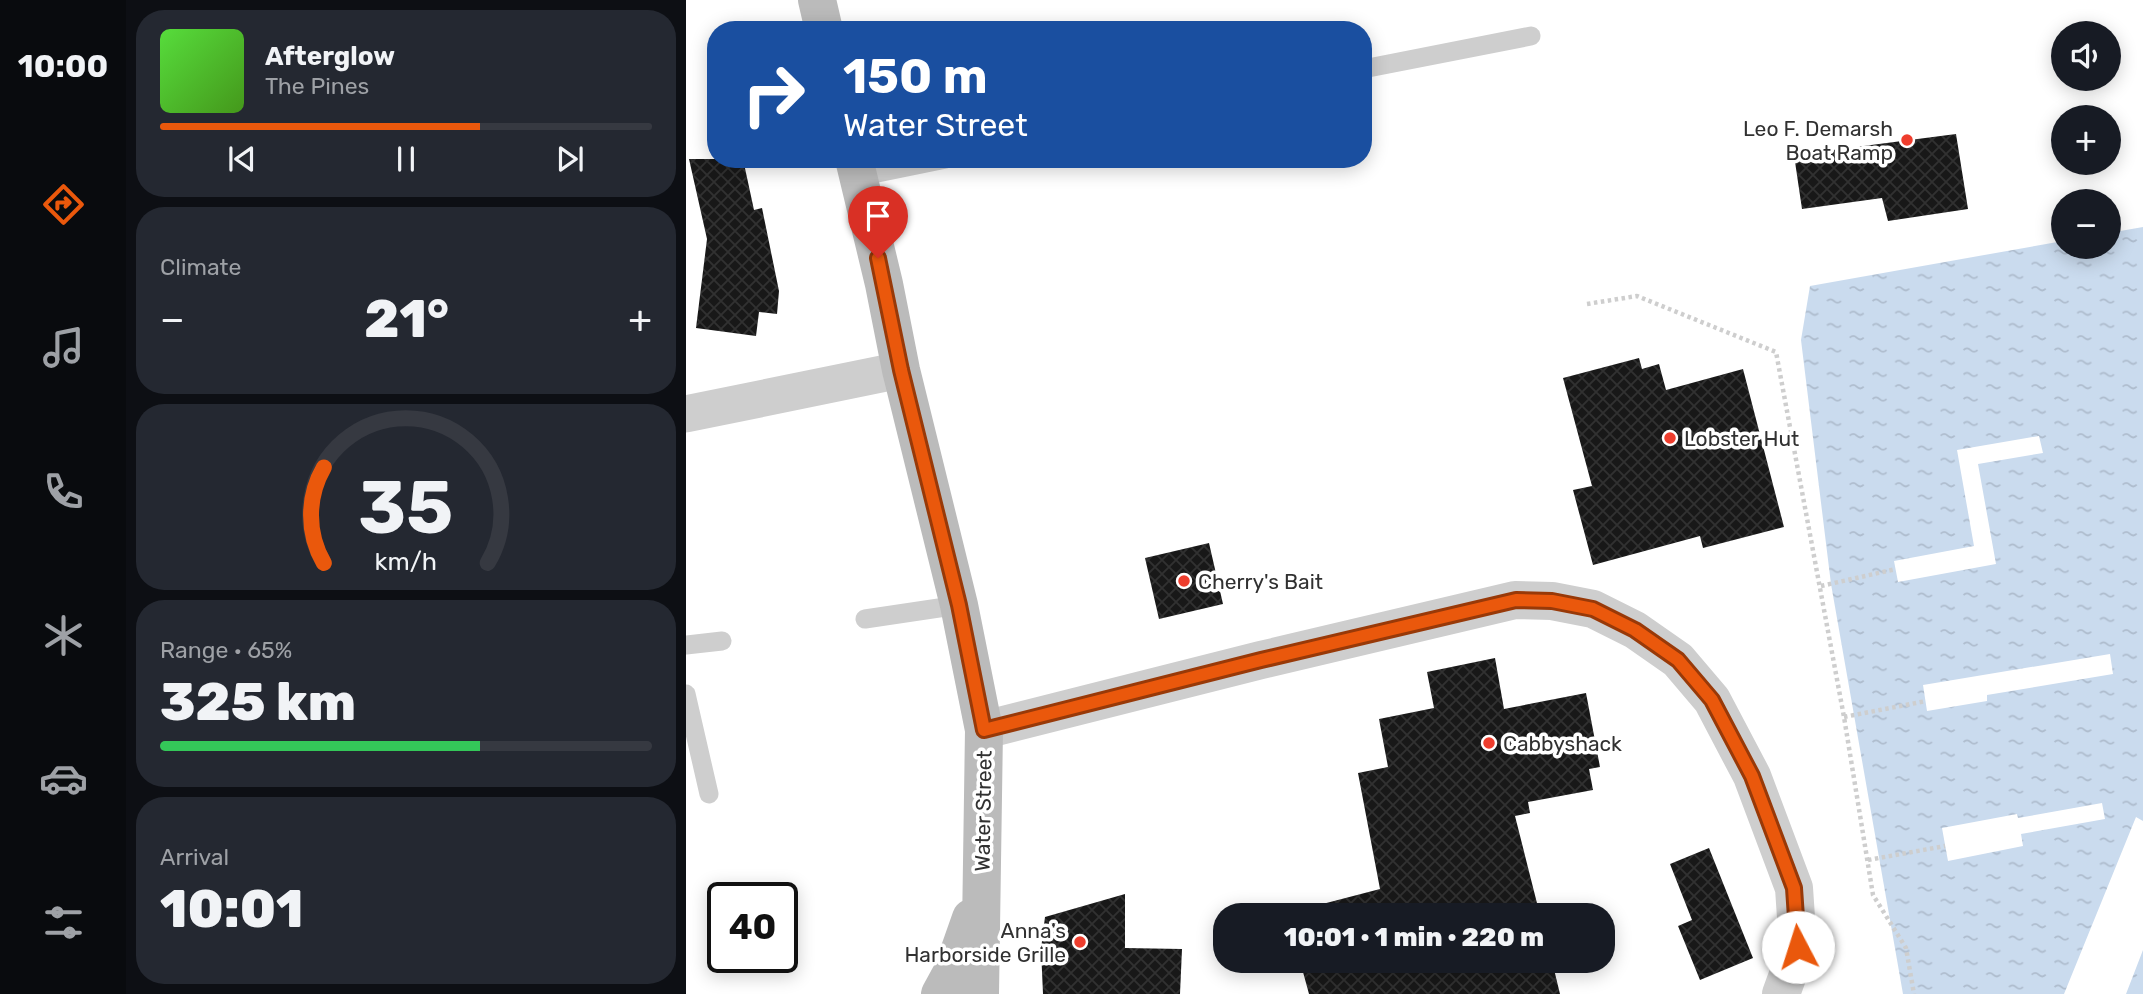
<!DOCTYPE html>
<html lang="en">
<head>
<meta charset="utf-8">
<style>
	body { margin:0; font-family:Rubik,sans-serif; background:#242831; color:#f1f3f6; height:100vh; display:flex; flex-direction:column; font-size:26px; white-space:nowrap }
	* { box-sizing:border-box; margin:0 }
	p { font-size:23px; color:#9ea1a6 }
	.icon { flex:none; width:38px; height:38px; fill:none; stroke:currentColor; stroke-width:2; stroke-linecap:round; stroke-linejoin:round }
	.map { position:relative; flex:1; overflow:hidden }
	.side { display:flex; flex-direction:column; gap:10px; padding:10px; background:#0d0f14; width:560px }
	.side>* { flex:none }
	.hud { position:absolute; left:21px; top:21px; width:665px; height:147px; border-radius:28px; box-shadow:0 4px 18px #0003; background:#1a4fa0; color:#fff; overflow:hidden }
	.controls { position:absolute; left:1365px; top:21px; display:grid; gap:14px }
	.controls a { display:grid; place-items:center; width:70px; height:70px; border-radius:50%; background:#171b24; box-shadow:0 4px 18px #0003; font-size:35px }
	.speed { position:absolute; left:21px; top:882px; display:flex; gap:14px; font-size:35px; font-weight:700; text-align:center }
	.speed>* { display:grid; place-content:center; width:91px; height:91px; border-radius:50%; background:#171b24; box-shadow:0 4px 18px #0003; line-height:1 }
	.speed .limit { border:4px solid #111; border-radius:10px; background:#fff; color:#111 }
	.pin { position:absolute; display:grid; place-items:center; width:60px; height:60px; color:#fff; margin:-72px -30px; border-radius:50% 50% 50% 0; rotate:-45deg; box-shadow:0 0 7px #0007 }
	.pin .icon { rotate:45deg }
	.me { position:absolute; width:77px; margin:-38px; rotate:355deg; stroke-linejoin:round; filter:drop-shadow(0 0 5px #0008) }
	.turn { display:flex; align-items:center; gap:24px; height:147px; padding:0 21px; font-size:32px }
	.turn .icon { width:91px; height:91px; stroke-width:2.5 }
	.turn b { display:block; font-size:49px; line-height:60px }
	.big { font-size:52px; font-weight:800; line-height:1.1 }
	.side .tile { flex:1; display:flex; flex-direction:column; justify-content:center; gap:10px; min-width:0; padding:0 24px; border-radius:28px; background:#242831 }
	.side .dial { align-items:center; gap:0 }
	.dial svg { height:182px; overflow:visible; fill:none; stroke:#363941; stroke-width:7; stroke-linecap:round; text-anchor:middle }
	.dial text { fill:#f1f3f6; stroke:none }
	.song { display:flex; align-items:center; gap:21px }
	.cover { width:84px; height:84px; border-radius:10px; background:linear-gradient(135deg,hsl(110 70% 55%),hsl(100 70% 35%)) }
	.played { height:7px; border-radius:4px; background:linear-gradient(90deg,#ea580c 65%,#363941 65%) }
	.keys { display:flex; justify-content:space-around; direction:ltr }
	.heat { display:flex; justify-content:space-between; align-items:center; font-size:38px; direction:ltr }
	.charge { height:10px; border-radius:5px; background:linear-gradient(90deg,#34c759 65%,#363941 0) }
	.trip { position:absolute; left:527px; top:903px; width:402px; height:70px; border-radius:28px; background:#171b24; box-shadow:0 4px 18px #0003; font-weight:800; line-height:70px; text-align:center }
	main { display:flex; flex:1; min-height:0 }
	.tabs { display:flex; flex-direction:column; width:126px; justify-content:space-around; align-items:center; background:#090b0e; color:#9ea1a6 }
	.tabs .icon { width:49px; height:49px }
	.tabs .selected { color:#ea580c }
	.tabs b { font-size:32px; color:#f1f3f6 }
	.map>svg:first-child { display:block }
	.water { fill:url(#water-ripples) }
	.pier { fill:#fff }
	.building { fill:url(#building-cross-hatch) }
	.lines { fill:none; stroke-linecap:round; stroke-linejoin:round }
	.path { stroke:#cecece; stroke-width:4.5; stroke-dasharray:3.5 3.5; stroke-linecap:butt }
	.service { stroke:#cecece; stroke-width:19 }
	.minor { stroke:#cecece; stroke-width:37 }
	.tertiary { stroke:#cecece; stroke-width:38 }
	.secondary { stroke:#bbb; stroke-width:38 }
	.route-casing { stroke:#983908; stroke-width:18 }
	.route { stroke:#ea580c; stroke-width:12 }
	.poi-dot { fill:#ee3d2d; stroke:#fff; stroke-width:2.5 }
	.labels { text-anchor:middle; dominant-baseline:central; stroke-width:7; stroke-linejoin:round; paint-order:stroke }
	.poi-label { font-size:21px; fill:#313131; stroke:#fff; text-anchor:start }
	.street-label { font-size:21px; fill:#313131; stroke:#fff }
</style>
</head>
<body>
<main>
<nav class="tabs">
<b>10:00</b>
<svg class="icon selected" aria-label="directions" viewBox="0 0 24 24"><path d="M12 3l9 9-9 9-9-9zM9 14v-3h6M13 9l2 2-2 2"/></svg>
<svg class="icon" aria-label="music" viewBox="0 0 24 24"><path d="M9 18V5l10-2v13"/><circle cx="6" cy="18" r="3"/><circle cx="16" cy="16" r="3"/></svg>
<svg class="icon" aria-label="phone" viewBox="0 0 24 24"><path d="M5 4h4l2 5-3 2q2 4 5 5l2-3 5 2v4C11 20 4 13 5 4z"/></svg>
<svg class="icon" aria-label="climate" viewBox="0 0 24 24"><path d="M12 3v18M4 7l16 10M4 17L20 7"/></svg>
<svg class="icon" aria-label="car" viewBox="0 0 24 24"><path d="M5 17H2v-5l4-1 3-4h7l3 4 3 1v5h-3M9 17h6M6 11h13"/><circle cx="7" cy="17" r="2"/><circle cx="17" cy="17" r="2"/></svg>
<svg class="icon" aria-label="filters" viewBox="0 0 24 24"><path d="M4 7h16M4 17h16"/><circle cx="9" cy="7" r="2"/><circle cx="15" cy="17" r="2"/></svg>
</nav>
<section class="side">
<div class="tile">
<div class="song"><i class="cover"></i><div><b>Afterglow</b><p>The Pines</p></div></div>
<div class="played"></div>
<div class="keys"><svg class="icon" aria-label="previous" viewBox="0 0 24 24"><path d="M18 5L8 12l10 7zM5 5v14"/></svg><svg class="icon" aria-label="pause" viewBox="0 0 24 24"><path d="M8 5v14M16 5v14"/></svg><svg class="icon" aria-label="next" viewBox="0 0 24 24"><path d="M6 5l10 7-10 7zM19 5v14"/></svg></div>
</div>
<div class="tile"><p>Climate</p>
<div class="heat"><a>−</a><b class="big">21°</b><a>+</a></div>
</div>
<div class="tile dial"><svg viewBox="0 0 100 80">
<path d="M14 69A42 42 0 1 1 86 69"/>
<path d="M14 69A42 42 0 0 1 14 27" stroke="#ea580c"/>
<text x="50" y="56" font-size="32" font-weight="700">35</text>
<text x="50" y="72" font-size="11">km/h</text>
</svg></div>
<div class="tile"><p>Range · 65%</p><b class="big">325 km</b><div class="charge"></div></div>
<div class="tile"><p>Arrival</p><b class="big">10:01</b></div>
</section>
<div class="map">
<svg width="1457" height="994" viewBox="0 0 1457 994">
	<defs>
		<pattern id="water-ripples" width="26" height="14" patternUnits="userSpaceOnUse" patternTransform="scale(1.75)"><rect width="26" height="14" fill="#cadbee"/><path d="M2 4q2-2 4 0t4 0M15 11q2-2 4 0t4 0" fill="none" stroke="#aebccd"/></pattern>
		<pattern id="building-cross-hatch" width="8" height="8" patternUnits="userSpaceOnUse" patternTransform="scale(1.75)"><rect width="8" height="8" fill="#181818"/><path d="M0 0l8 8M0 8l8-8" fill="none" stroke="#313131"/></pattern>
	</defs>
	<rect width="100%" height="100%" fill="#fff"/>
	<path class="water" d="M1457,227v767h-240l-72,-410 -30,-244 9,-54 253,-45v6h46v-14z"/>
	<path class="pier" d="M1353,436l4,17 -65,11 18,100 -98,18 -4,-21 80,-15 -17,-96z
		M1424,654l3,20 -126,21v6l-60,10 -4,-26z
		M1416,803l3,16 -84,15 2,12 -75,15 -6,-33 75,-14 1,4z
		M1450,817l7,4v129l-17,44h-62z"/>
	<path class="building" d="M1270,134l12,75 -80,12 -6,-23 -80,11 -8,-54z
		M3,159h54l11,51 8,-2 17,83 -2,23 -18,-2 -3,24 -60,-8 11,-89z
		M953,358l3,11 17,-5 7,26 77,-21 41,158 -81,21 -3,-12 -107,29 -20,-75 19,-4 -29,-108z
		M523,543l14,61 -64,15 -14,-61z
		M809,658l9,51 82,-16 14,74 -11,2 4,21 -65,12 2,11 -15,3 25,99h-252v-2l92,-24 -22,-116 30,-6 -9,-48 55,-11 -7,-36z
		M1023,848l44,110 -53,22 -22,-54 14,-6 -22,-56z
		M439,894v54l57,1 -2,45h-137l-2,-45 4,-32z
		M614,961h252l8,33h-251z"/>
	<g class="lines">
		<path class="path" d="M901,304l50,-8 139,56 68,365 29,178 33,53 8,46
			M1135,586l75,-17
			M1158,717l82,-16
			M1182,860l77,-14"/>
		<path class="service" d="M677,69l168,-33
			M172,177l88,-18
			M179,619l94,-14
			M0,645l36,-4
			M0,694l23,100"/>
		<path class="minor" d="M0,414l215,-44"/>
		<path class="tertiary" d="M298,730l277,-70 254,-60 37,1 41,8 42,21 43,30 34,40 40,76 42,112 4,59 -17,47"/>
		<path class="secondary" d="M131,0l7,30
			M168,159l30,125 17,86 58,235 25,125 -4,264
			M254,994l12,-22 19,-54"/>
	</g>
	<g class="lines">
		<defs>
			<path id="route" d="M192,258l23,112 58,235 25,125 277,-70 255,-60 36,1 41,8 42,21 43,30 34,40 40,76 42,112 4,59"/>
		</defs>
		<use href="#route" class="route-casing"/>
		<use href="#route" class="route"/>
	</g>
	<g class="poi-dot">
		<circle cx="1221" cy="140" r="7"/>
		<circle cx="984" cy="438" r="7"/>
		<circle cx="498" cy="581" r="7"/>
		<circle cx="803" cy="743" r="7"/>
		<circle cx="394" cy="942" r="7"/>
	</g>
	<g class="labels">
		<g class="poi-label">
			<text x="1207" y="128" text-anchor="end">Leo F. Demarsh<tspan x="1207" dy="24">Boat Ramp</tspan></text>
			<text x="998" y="438">Lobster Hut</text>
			<text x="512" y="581">Cherry's Bait</text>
			<text x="817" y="743">Cabbyshack</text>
			<text x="380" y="930" text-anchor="end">Anna's<tspan x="380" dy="24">Harborside Grille</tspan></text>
		</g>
		<g class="street-label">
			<text transform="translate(297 811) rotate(-89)">Water Street</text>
		</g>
	</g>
</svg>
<div class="controls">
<a><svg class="icon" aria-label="sound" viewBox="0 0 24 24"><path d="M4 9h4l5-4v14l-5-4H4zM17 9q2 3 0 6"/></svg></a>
<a>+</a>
<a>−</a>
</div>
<div class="speed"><div class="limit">40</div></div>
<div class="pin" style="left:192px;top:258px;background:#d93025"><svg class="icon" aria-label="arrive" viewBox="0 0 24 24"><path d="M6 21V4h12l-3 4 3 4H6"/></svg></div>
<svg class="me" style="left:1112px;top:947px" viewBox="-20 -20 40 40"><circle r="19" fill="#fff"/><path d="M0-13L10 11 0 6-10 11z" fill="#ea580c"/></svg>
<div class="trip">10:01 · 1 min · 220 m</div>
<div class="hud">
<div class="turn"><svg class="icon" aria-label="right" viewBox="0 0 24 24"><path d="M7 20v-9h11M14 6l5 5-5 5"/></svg><div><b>150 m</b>Water Street</div></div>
</div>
</div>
</main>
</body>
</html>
